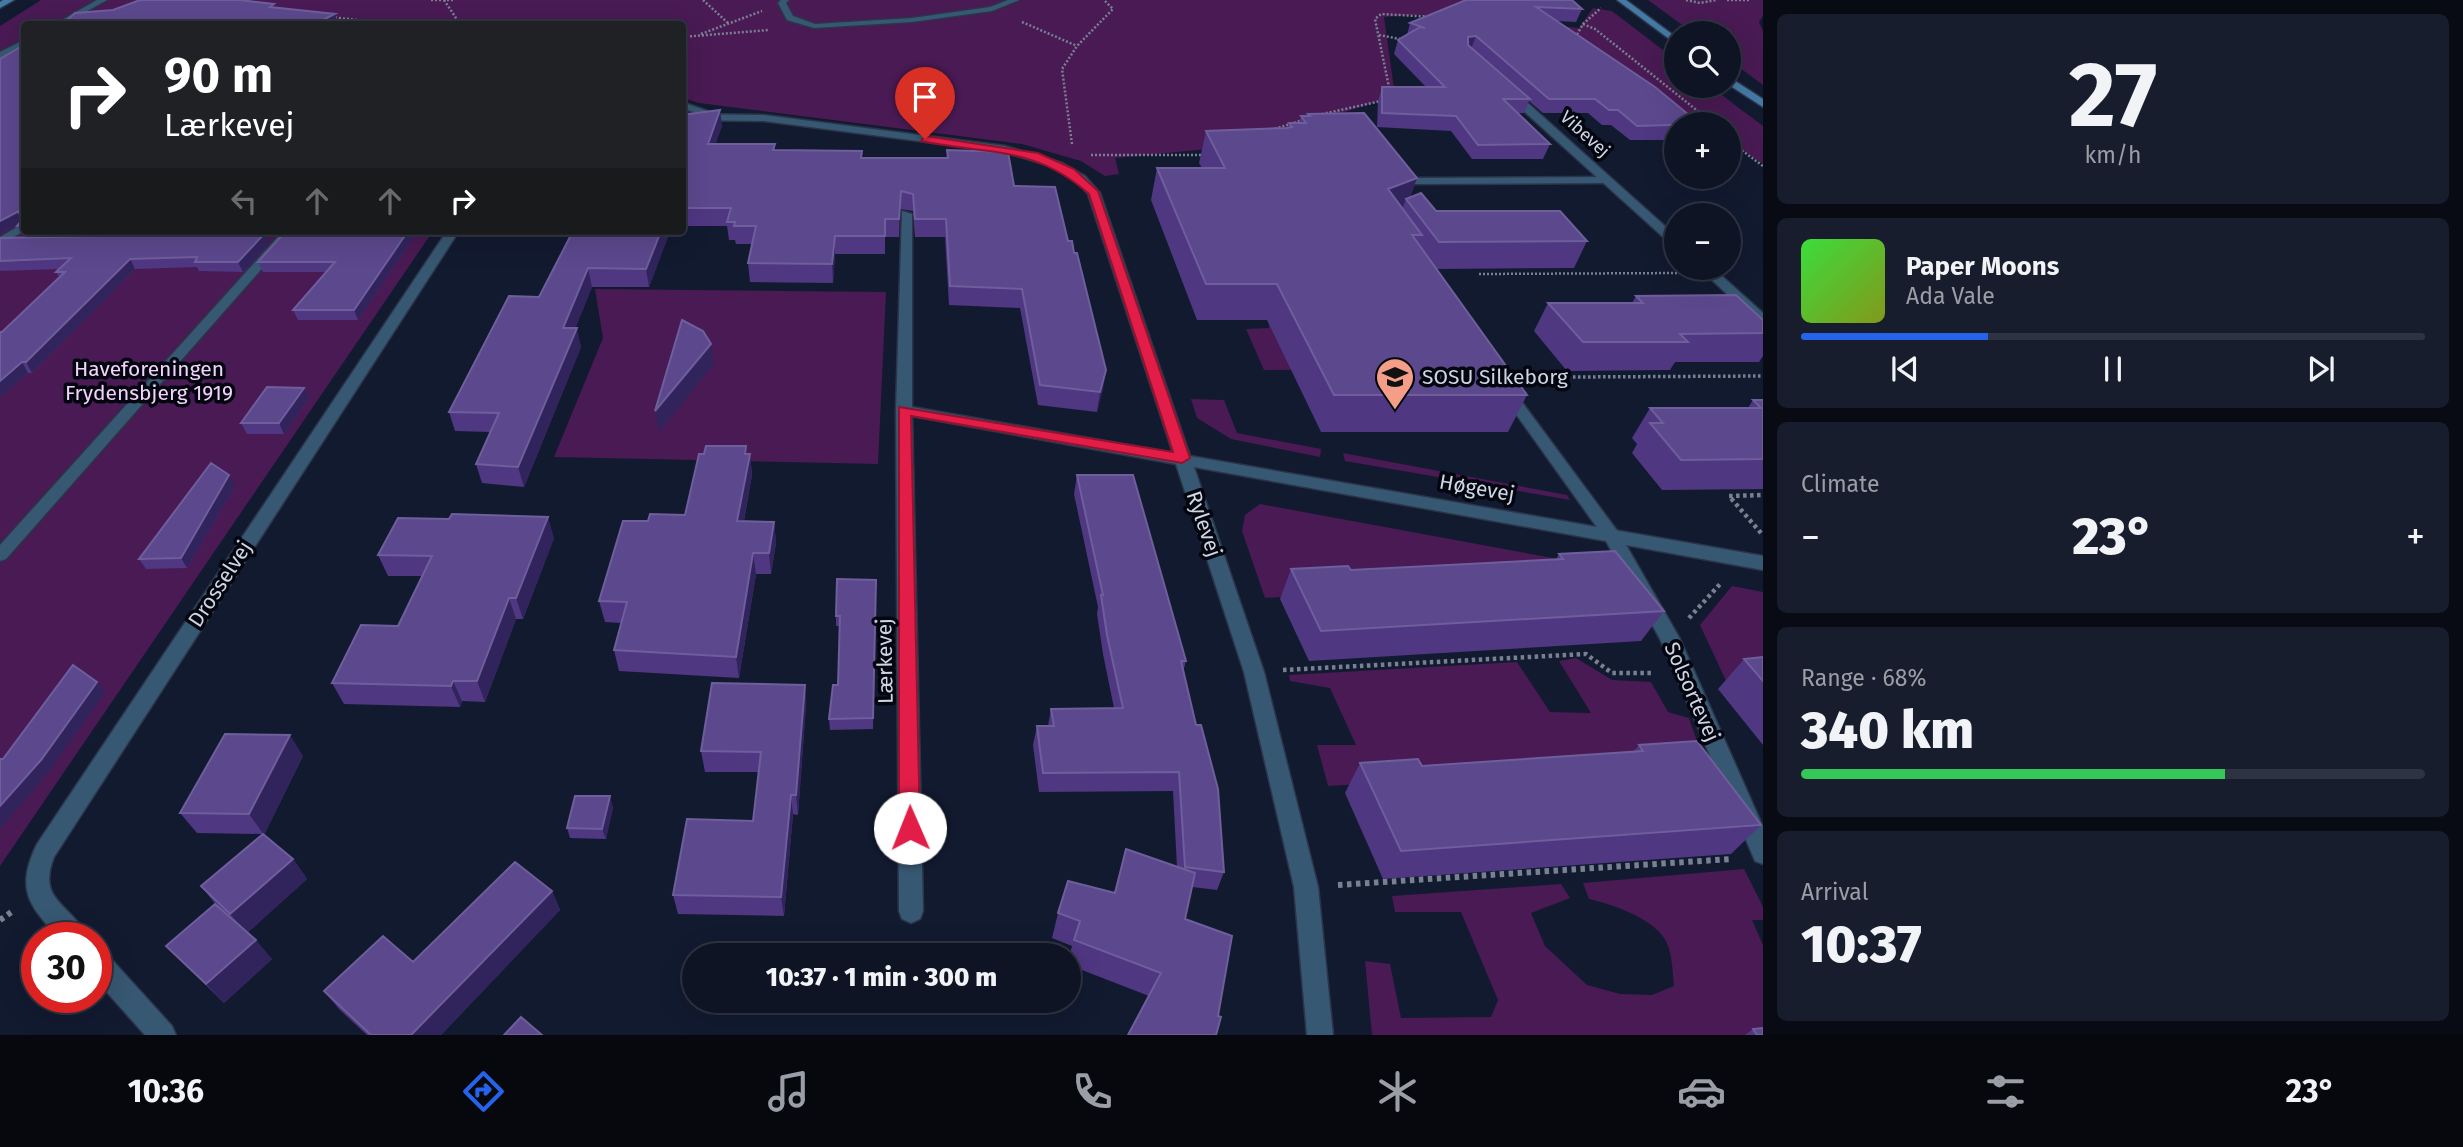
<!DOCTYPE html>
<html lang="en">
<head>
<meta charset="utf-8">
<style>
	body { margin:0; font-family:"Fira Sans",sans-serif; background:#171d2c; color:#f1f3f6; height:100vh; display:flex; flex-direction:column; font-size:26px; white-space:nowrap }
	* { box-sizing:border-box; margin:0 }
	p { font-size:23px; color:#9b9ea6 }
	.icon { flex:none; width:38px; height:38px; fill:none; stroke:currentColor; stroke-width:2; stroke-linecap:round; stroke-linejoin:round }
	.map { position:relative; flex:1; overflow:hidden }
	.side { display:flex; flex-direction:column; gap:14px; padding:14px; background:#080b14; width:700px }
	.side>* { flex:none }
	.banner { position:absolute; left:21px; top:21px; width:665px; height:214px; border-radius:7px; box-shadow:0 7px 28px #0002,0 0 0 2px #2e3341; background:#202124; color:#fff; overflow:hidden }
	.buttons { position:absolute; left:1664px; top:21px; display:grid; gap:14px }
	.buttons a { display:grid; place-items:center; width:77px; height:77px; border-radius:50%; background:#0e1424; box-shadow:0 7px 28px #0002,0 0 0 2px #2e3341; font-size:35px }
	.speed { position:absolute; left:21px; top:922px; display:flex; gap:14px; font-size:35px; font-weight:700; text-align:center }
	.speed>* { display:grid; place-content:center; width:91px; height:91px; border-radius:50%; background:#0e1424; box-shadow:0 7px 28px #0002,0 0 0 2px #2e3341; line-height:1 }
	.speed .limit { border:10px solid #d22; background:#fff; color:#111 }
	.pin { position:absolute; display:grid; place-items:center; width:60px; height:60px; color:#fff; margin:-72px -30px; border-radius:50% 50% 50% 0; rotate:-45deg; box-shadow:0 0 7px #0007 }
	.pin .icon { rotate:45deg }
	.me { position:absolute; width:77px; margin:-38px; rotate:359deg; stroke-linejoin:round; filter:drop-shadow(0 0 5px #0008) }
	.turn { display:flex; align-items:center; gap:24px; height:147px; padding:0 28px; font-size:32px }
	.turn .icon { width:91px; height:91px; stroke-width:2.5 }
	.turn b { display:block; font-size:49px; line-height:60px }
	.lanes { display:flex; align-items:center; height:66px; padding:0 28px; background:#0003; justify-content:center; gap:35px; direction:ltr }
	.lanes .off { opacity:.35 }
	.big { font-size:52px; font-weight:800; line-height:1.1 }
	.side .tile { flex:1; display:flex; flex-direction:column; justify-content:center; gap:10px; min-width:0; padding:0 24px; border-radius:10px; background:#171d2c }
	.side .dial { align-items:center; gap:0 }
	.dial b { font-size:91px; line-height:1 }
	.song { display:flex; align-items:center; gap:21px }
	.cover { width:84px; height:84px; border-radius:10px; background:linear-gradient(135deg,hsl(120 70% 55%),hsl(70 70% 35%)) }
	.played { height:7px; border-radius:4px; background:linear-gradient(90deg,#2563eb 30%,#2e3341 30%) }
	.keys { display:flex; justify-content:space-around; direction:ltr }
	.heat { display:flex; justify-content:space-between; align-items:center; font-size:38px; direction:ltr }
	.charge { height:10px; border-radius:5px; background:linear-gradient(90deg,#34c759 68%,#2e3341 0) }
	.trip { position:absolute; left:682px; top:943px; width:399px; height:70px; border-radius:35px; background:#0e1424; box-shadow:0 7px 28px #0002,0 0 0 2px #2e3341; font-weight:800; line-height:70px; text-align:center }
	.tabs { display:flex; height:112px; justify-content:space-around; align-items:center; background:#06080e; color:#9b9ea6 }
	.tabs .icon { width:49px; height:49px }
	.tabs .active { color:#2563eb }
	.tabs b { font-size:32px; color:#f1f3f6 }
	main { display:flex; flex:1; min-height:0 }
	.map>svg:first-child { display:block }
	.green { fill:#491a53 }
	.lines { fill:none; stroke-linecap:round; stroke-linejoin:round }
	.lane-casing { stroke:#2c3449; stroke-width:3 }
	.street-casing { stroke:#2c3449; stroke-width:3 }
	.secondary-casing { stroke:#2c3449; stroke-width:3 }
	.path-far3 { stroke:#798092; stroke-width:2.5; stroke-dasharray:2 2; stroke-linecap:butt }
	.path-far2 { stroke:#798092; stroke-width:3.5; stroke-dasharray:2.5 2.5; stroke-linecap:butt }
	.path-far1 { stroke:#798092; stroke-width:4.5; stroke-dasharray:3.5 3.5; stroke-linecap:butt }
	.path { stroke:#798092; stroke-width:6; stroke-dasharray:4.5 4.5; stroke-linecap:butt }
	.lane { fill:#375872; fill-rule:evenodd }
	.street { fill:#375872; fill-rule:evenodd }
	.secondary { fill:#437aa4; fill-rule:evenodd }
	.wall { fill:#4f3782 }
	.shaded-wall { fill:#31245d }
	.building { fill:#5c488d; stroke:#6e5e9b; stroke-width:2 }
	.route { fill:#e11d48; stroke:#92132f; stroke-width:2 }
	.labels { text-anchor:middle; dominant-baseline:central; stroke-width:7; stroke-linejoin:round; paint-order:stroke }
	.far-street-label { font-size:18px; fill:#cfd5e5; stroke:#04060f }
	.park-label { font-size:21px; fill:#f3d3fb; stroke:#04060f }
	.poi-label { font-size:21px; fill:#cfd5e5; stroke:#04060f; text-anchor:start }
	.street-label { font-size:21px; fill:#cfd5e5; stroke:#04060f }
</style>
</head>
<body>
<main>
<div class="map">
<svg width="1763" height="1035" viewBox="0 0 1763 1035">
	<rect width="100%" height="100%" fill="#121a30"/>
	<path class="green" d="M41,0h1444l57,24 37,4 14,-20 19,3 64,49v26h34l53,40v38l-34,-23v-17h-25l-129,-84 -158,-25 -33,2 11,79 -156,50 -124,12 4,16 -14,2 -24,-15 -59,-17 -323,-41 -16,-5 -1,-74h-658v207h409l-433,635v-840z
		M1648,0h115v16l-4,6 4,9v54l-34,-25v-27h-36z
		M595,289l291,3 -8,172 -324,-7 49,-119z
		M1269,322l126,47 -131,1 -18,-41 23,-1z
		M1191,399l33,1 13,33 84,16 -1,8 -89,-18 -34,-21z
		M1343,453l224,42 3,5 -225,-39z
		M1260,504l309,57 8,17 -312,20 -23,-67 3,-16z
		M1732,586l31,6v89l-36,2 -27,-58z
		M1576,658l36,22 39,2 17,30 21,6 42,122 -53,-74 -350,20 -11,-41h39l-26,-57 -40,-7 -1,-6 228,-13 33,50 41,1 -32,-52z
		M1744,869l19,38v13h-11l11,25v90h-391l-7,-74 25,3 11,54 90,-1 7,-17 -37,-88h-66l-3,-16 169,-12 9,14 -39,15 14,33 42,39 33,9 32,1 22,-9c-2,-16 -1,-39 -13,-52 -15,-18 -50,-30 -72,-35l-6,-16z"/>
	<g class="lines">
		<defs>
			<path id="lane" d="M97,0h10l-43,24h-9z
				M781,0h8l-3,3 7,13 22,8 97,-6 78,-11 18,-7h11l-27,11 -80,11 -98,6 -27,-8 -9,-17z
				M24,40v5l-24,13v-6z
				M682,102l34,12 2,2 -5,3 -31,-11z
				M1398,167h8l9,11 192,-1 5,3 -5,3 -195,1 -14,-13z
				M24,223v8l-24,14v-8z
				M283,231h12l-289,328 -6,2v-16z
				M1508,389l5,1 105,142 2,4 -2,4h-12l-105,-147z"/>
			<path id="street" d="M1505,90h8l163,146v10l-4,-1 -167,-151z
				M682,114l82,1 241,31 57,17 23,13 15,17 90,263 573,100v14l-137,-25 54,94 83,188v37l-8,-3 -95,-222 -54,-98 -412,-74 70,205 54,215 15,148h-26l-13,-148 -50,-215 -68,-208 -264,-48 11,495 -3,8 -9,4 -9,-4 -3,-8 -3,-501 6,-199 10,3v193l261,46 -85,-259 -11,-14 -23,-13 -50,-15 -240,-31 -82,-1z
				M447,231h12l-405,626c-18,46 19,46 33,81h-28c-32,-34 -43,-50 -22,-94z
				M1699,268h14l50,45v11l-5,-1z
				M96,949l9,3 67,74 4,9h-31l-49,-55z"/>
			<path id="secondary" d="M3,0h11l-14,8v-6z
				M1617,0h9l50,37v7z
				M1729,77l34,22v8l-34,-22z"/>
		</defs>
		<use href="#lane" class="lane-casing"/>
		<use href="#street" class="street-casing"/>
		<use href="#secondary" class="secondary-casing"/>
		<path class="path-far3" d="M431,0h22
			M444,0l16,24
			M703,0l25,23
			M1686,0l14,3 16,-3
			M1727,0h23
			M331,17l60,7
			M1022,22l55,24
			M1583,24l12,5 119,95
			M701,34l61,-23
			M1379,35l26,5
			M682,37l87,-7
			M1575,38l8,-14 18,-16
			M1390,92l-15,-73 6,-5 53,3
			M1318,115l63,-14
			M1689,115l14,9
			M1271,130l32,-10
			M1729,141l34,25
			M1072,144l-10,-75 15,-23 36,-37 -9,-9
			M1091,155h113
			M1479,274l202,-1"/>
		<path class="path-far2" d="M1573,377l190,-1"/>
		<path class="path-far1" d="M1761,533l-32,-37 34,-1
			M1689,618l32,-35
			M1283,670l303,-16 26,19h40"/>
		<path class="path" d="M1338,885l393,-26
			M0,920l13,-9"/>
		<use href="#lane" class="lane"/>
		<use href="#street" class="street"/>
		<use href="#secondary" class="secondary"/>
	</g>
	<path class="wall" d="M1466,0l116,9 -6,13 -19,-1 119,103v16h-46l-19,-15h-9l-14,-12h-45l-14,-12 -5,12h-6l32,31 -7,15h-71l-21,-28 -74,-4 1,-26 4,-14h44l-32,-33 4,-14 9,-5 3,-12z
		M24,45v186h166l-167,4 -6,-9 2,-3 -19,11v-175z
		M1308,114l109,64 -7,19 26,14 151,30 -13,27 -137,1 90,126 -19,37h-187l-54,-112h-70l-46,-120 6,-32h45l-3,-5 7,-32 82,-3 1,-5h10l2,-7h6z
		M682,115l40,11 -7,18h60v6l87,8h85v-8l67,36 54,55 6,12 32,117 -9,42 -59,-7 -18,-97 -71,-3 -4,-68h-30l-2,-26 -13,-2 -1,28h-14v17h-50l-2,29 -83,-1 -2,-19 4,-19h-16l-1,-4h-6l-2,-14h-45z
		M418,231l-60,89h-60l-5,-10 34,-38h-64l-5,-10z
		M670,231l-21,56h-57l-17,41 6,19 -57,140 -42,-4 -6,-19 14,-32 -35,-1 -6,-19 90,-115 34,-65z
		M0,238l269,5 -26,29 -44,-1 -2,-4 -62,2 -103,104h-4l-28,24v-65h2l58,-54 -4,-6 4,-3 -60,2z
		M1636,296l127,24v36l-4,6h-84l-5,8 -103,1 -33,-40 14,-28h84z
		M304,388l5,10 -25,36h-37l-6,-11z
		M1753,400h10v89l-101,1 -30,-37 5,-9 -5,-6 18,-30h98z
		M747,454h3l2,21 -8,46 30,1 2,21 -5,31h-15l-17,104 -120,-7 -5,-21 7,-27 -16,-1 -6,-21 49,-80 37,-6z
		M1077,475l109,186 -3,11 41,200 -7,18 -25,-3 -7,32 47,17 -83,60 -80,-31v-8l3,-11 -20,-8 6,-25 56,-20 12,-44 51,18 -4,-76 -134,1 -6,-47 4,-19h11l3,-17 63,-1 -11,-54 -6,-40 1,-7 -24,-113z
		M235,486l-48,82 -41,1 -7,-10z
		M554,538l-31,81h-7l-31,83 -23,-1 -2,6 -116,-3 -12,-21 66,-57 24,-50h-34l-10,-21z
		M1559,554l105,57 -23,30 -332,20 -29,-62 11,-30 60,1 205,-11z
		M876,580l-3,149 -43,1 -1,-11 9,-34 2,-59h-4v-10z
		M1763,657v88l-45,-56 26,-30z
		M805,685l1,20 -8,110 -5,-1 -9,102 -106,-2 -5,-19 80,-74 6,-49h-54l-4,-21z
		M1639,745l122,80 -30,29 -348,25 -38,-86 15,-30 62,3 211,-14z
		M303,756l-39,79 -1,-1 30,25 14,20 -60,54 25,26 -48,44 -58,-57 51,-40 -16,-20 62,-52 -66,-1 -17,-20z
		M613,807l-7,32 -36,-1 -3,-10z
		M552,891l8,19 -119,125h-74l-28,-26 -15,-18 89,-29z
		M1753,1029l4,6h-12z"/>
	<path class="shaded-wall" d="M335,14l3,8 -6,2h-17z
		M1476,36l-5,13 -8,1 5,-13z
		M720,110l2,16 -12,34 -2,-16z
		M1417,178l-9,24 -2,-3 -5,13 -13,-23z
		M19,211l5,9 -24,14v-13z
		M408,231h10l-60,89 -4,-10z
		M661,231h9l-21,56 -3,-18z
		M265,233l4,10 -26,29 -5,-10z
		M835,236v18l-2,29 -1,-19z
		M130,259l5,10 -103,104 -6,-11z
		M588,268l4,19 -24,60 -5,-19z
		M577,328l4,19 -57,140 -6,-20z
		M711,344l3,20 -55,68 -4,-21z
		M22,362l6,11 -28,24v-16z
		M1106,370l-3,20 -6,22 3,-20z
		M304,388l5,10 -25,36 -5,-11z
		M746,446l2,16 2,-8 2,21 -12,67 -3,-21z
		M229,475l6,11 -48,82 -6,-10z
		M548,517l6,21 -31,81 -7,-21z
		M774,522l2,21 -5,31 -2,-21z
		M753,553l3,21 -17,104 -3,-21z
		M509,598l7,21 -31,83 -8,-21z
		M453,681l9,20 -2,6 -9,-21z
		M97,682l8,11 -55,77 -50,59v-23z
		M805,685l1,20 -8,110 -2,-20z
		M290,735l13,21 -39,79 -15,-21z
		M791,795l2,19 -9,102 -3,-19z
		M610,796l3,11 -7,32 -4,-10z
		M293,859l14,20 -60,54 -17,-19z
		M552,891l8,19 -119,125h-30z
		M256,940l16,19 -48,44 -18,-19z"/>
	<path class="building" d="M140,0h100l34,4 -4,3 65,7 -20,10h-252l12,-11 38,-3z
		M1466,0h106l10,9 -46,-2 119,80 45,37 -63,2 -19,-16h-9l-14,-11h-46l-73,-63 -8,1v8l62,54h-27l47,45 -72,1 -22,-29 -74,-3v-26h63l-47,-47 22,-13 5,1 -15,-5z
		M24,45v180l-7,1 4,-5 -2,-10 -19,10v-162z
		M720,110l-12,34h67l-2,6 89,1 -1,7h87l-1,-8 61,2 6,34 41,1 13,54h4l2,12h3l29,117 -6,22 -60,-7 -18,-96 -72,-3 -4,-67h-31l-2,-25 -12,-3 -2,28h-14v17h-50l-3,28 -84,-1 8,-37h-22l1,-4h-8l4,-14h-49v-93z
		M1364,113l53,65 -29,11 34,46h-10l115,160h-193l-57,-111h-71l-49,-116h68l-19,-37 80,-3 6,-1 -3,-4h17l-5,-7h9l-2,-2z
		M1421,193l15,18h124l27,30 -148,1 -33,-43z
		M286,231h122l-54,79h-61l42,-48h-77z
		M573,231h88l-15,38 -58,-1 -25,60h14l-59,139 -42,-3 23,-51 -50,-1 60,-116 30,1z
		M265,233l-27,29h-43l2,-5 -67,2 -104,103h-4l-22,19v-49h2l63,-60h-9l15,-14 -71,3v-23z
		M1736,295l27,25v13l-83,1 8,8h-105l-35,-39h95l-7,-7z
		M682,320l21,11 8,13 -56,67z
		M267,387l37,1 -25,35h-38z
		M1753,400h10v59l-82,1 -31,-37h13l-13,-15h111z
		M706,446h40l-1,8h5l-13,67 37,1 -5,31h-16l-17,104 -122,-7 13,-48 -28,-1 24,-80h25l2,-7 35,1 14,-61h5z
		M211,463l18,12 -48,83 -42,1z
		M1077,475h56l53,186h-5l15,64h5l17,64 6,83 -39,-5 -6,-95 -136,1 -6,-47h17l-3,-17 72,-1 -16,-73 -6,-40h2z
		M452,514l96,3 -32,81h-7l-32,83h-24l-2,5 -119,-3 29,-58 37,1 34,-70 -54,-1 20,-37 51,1z
		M1615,551l49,60 -343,20 -30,-62 57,-3 3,4 212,-11 -4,-5z
		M837,579l39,1 -3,138 -44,1 4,-34h5l2,-69h-4z
		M1763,657v24l-19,-22z
		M73,665l24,17 -56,78 -41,46v-47h3z
		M712,683l93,2 -9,110h-5l-10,102 -108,-2 14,-76 66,2 8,-69 -60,-1z
		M225,734l65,1 -41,79 -69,-1z
		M1697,741l64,84 -360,26 -41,-88 58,-4 4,7 221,-15 -4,-6z
		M575,796h35l-8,33 -35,-1z
		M263,834l30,25 -63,55 -29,-28z
		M1126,849l69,24 -10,46 47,17 -14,80 3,1 -5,18h-88l33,-62 -87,-33 6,-19 -22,-8 10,-32 47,12z
		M515,862l37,29 -141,144h-40l-47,-44 59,-55 30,26z
		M215,904l41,36 -50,44 -40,-38z
		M521,1017l21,18h-38z
		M1763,1028v7h-6l-4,-6z"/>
	<path class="route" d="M925,136l113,17 36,16 24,22 92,267 -8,5 -271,-47 9,412 -3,6 -7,3 -8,-3 -3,-6v-421l274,45 -84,-258c-55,-49 -100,-39 -168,-53z"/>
	<defs>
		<symbol id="school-pin" viewBox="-11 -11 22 30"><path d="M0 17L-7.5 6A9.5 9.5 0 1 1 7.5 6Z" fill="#f49e87" stroke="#04060f"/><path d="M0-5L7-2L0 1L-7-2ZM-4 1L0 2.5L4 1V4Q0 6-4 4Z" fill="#111"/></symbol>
	</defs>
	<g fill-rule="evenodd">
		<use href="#school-pin" x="1373" y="355" width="44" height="60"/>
	</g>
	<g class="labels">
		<g class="far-street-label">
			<text transform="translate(1585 134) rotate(42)">Vibevej</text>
		</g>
		<g class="park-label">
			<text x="149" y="369">Haveforeningen<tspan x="149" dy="24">Frydensbjerg 1919</tspan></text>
		</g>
		<g class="poi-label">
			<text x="1422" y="377">SOSU Silkeborg</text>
		</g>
		<g class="street-label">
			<text transform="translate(1477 488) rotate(10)">Høgevej</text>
			<text transform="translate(1204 524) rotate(71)">Rylevej</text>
			<text transform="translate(220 584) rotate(-57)">Drosselvej</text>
			<text transform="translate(885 661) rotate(-91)">Lærkevej</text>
			<text transform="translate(1692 692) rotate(66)">Solsortevej</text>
		</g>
	</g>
</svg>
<div class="buttons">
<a><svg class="icon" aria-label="search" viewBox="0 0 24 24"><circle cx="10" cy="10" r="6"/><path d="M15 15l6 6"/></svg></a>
<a>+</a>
<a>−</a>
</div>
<div class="speed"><div class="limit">30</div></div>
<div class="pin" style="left:925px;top:139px;background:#d93025"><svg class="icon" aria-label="arrive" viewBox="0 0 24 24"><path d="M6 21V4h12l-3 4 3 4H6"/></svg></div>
<svg class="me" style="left:910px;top:828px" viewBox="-20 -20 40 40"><circle r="19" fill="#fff"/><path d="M0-13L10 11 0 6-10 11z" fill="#e11d48"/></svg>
<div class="trip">10:37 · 1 min · 300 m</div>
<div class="banner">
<div class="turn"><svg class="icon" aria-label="right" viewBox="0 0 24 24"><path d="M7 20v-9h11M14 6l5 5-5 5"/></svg><div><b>90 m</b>Lærkevej</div></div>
<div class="lanes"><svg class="icon off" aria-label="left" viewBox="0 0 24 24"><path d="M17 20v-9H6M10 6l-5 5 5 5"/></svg><svg class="icon off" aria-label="ahead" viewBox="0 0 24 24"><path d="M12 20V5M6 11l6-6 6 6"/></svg><svg class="icon off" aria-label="ahead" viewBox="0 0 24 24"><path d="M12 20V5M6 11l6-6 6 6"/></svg><svg class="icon" aria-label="right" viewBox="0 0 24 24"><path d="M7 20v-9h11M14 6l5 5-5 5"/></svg></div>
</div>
</div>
<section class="side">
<div class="tile dial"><b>27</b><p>km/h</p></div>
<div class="tile">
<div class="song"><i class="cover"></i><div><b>Paper Moons</b><p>Ada Vale</p></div></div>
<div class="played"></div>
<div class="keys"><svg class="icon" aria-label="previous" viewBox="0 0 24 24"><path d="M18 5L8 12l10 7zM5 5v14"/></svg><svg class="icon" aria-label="pause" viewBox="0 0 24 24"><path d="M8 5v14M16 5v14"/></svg><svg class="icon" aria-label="next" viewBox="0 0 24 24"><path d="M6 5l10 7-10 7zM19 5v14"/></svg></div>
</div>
<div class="tile"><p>Climate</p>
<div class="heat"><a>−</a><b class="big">23°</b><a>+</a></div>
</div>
<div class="tile"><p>Range · 68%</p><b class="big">340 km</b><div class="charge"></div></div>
<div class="tile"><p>Arrival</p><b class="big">10:37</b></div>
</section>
</main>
<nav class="tabs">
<b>10:36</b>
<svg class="icon active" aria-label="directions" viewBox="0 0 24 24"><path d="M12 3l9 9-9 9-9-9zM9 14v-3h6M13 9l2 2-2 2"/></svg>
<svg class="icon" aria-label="music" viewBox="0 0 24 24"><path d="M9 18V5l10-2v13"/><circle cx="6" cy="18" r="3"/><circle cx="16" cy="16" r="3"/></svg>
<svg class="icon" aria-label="phone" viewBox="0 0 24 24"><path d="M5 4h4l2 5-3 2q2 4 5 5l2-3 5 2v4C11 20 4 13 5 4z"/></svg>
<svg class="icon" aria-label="climate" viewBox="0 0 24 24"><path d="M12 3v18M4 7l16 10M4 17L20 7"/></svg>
<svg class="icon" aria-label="car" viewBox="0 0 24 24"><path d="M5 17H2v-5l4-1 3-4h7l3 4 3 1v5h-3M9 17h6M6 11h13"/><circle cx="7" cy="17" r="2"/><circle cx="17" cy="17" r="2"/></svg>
<svg class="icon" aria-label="filters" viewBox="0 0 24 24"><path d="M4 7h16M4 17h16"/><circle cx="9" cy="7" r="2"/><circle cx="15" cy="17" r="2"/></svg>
<b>23°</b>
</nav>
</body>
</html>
